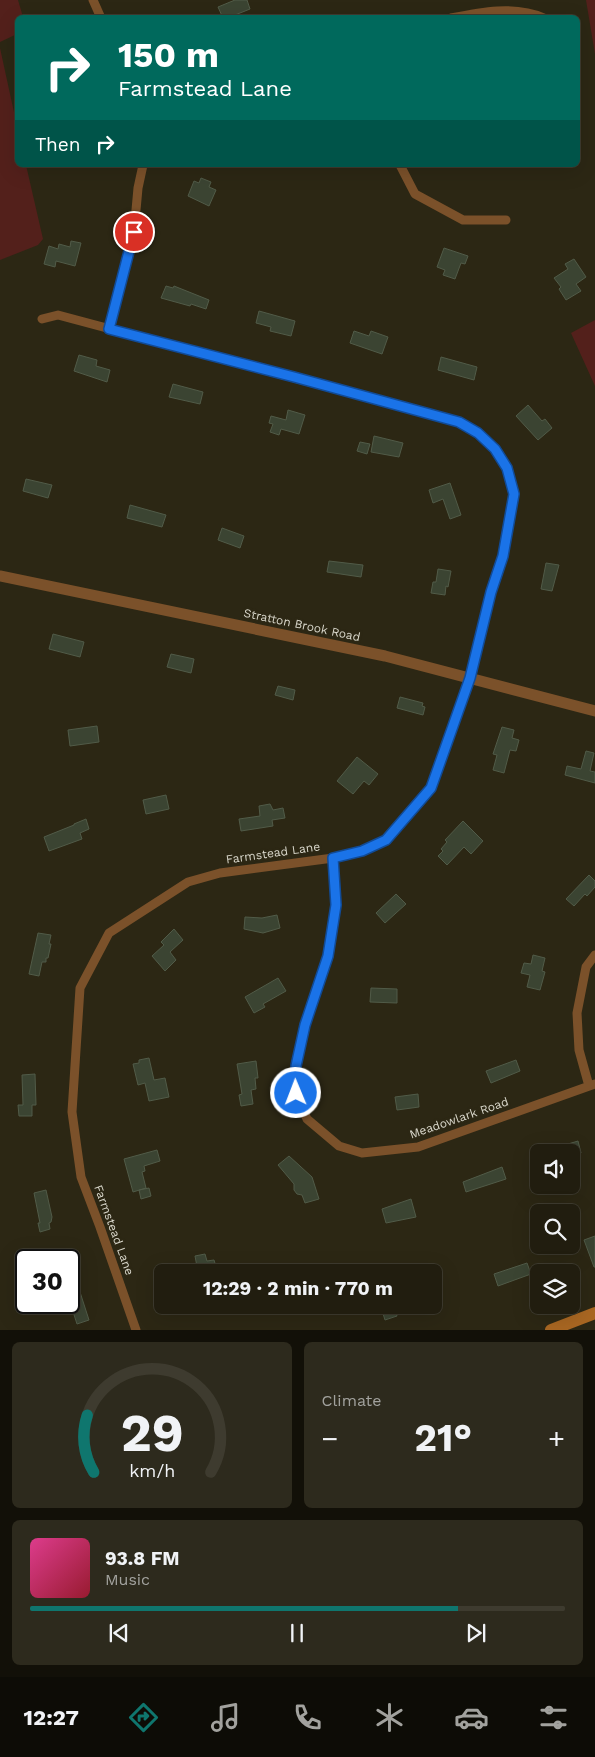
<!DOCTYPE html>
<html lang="en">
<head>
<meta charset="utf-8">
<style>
	body { margin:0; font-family:"Work Sans",sans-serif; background:#2d2a1d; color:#f1f3f6; height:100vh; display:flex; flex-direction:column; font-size:19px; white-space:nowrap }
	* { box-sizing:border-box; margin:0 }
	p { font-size:16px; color:#a2a29e }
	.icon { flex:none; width:28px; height:28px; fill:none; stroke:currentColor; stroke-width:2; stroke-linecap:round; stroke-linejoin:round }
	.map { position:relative; height:1330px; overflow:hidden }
	.drawer { display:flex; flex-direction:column; gap:12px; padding:12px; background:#121008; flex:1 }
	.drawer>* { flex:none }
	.guide { position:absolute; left:15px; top:15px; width:565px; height:152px; border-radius:8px; box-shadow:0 5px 20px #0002,0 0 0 1px #3e3b2f; background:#00695c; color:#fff; overflow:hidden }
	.buttons { position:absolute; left:530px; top:1144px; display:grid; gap:10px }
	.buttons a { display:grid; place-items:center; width:50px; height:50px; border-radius:8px; background:#211d0f; box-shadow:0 5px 20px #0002,0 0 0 1px #3e3b2f; font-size:25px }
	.speed { position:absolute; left:15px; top:1249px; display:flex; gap:10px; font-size:25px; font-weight:700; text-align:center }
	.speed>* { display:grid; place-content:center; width:65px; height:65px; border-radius:50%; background:#211d0f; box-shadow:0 5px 20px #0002,0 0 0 1px #3e3b2f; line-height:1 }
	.speed .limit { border:2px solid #111; border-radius:8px; background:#fff; color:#111 }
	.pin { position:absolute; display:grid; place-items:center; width:42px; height:42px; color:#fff; margin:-21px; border:2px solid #fff; border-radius:50%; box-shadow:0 1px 5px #0007 }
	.me { position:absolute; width:55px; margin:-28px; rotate:359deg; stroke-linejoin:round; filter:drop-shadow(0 0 4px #0008) }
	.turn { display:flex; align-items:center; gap:18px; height:105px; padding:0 20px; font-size:22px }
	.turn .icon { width:65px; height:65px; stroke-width:2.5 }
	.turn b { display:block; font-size:35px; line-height:42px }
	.then { display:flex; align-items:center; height:48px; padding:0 20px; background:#0003; gap:10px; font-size:19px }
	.big { font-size:38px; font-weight:700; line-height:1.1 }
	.drawer .tile { flex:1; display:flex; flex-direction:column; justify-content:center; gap:8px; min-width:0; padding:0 18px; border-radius:8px; background:#2d2a1d }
	.drawer .dial { align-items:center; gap:0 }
	.dial svg { height:130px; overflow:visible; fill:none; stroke:#3e3b2f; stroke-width:7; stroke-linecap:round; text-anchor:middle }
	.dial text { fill:#f1f3f6; stroke:none }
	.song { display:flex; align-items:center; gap:15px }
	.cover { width:60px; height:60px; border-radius:8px; background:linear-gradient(135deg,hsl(330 70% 55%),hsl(350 70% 35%)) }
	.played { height:5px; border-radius:2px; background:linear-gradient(90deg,#0f766e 80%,#3e3b2f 80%) }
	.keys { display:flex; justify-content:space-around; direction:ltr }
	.heat { display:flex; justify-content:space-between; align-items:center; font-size:28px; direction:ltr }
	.drawer .tiles { flex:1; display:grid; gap:12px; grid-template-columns:1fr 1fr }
	.tile:last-child { grid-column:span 2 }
	.trip { position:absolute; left:154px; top:1264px; width:288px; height:50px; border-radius:8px; background:#211d0f; box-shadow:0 5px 20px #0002,0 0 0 1px #3e3b2f; font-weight:700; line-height:50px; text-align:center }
	.tabs { display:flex; height:80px; justify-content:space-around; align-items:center; background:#0d0c06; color:#a2a29e }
	.tabs .icon { width:35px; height:35px }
	.tabs .active { color:#0f766e }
	.tabs b { font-size:22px; color:#f1f3f6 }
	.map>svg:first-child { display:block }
	.green { fill:#53201b }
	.building { fill:#3b4432; stroke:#515b48 }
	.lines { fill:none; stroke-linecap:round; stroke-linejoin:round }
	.minor { stroke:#7b512a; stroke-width:9 }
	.tertiary { stroke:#7b512a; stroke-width:11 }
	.secondary { stroke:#a96722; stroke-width:12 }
	.route-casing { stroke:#114b97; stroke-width:12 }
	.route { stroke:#1a73e8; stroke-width:9 }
	.labels { text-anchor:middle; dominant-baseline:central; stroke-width:5; stroke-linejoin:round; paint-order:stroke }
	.street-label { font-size:12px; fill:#dad8cc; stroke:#2c2714 }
</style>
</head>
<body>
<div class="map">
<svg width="595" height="1330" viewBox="0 0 595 1330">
	<rect width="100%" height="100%" fill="#2c2714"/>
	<path class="green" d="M0,0h18l5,17 -5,1 -1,16 -17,8z
		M586,0h9v54z
		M0,48l17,78 1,39h8l17,74 -5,6 -38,15z
		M595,320v66l-24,-53z"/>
	<path class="building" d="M235,0h12l3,9 -15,6 1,3h-13l-5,-11z
		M201,178l10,4 -2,5 7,3 -7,16 -21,-10 6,-15 5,2z
		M71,241l10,2 -6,23 -19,-5 -1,6 -11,-3 5,-18 9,3 1,-5 11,3z
		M444,248l24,8 -3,8 -4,-1 -6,16 -12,-4 2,-5 -8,-3z
		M574,259l12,18 -10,7 5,7 -15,9 -7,-11 2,-2 -7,-9 14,-9 -3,-5z
		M166,286l7,2 1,-2 35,14 -3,9 -15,-5 -1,2 -29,-8z
		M259,311l36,10 -4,15 -21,-5 1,-4 -15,-4z
		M354,331l15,5 2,-5 17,6 -6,17 -32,-11z
		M79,355l18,5 -1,6 14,4 -3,12 -33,-11z
		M441,357l36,10 -3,13 -36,-10z
		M173,384l30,8 -3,12 -31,-7z
		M528,405l14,16 3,-2 7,9 -14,12 -22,-24z
		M288,410l17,5 -6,19 -18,-5 -2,6 -9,-3 3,-8 -4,-1 2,-7 15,4z
		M374,436l29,7 -4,14 -28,-5z
		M360,442l10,2 -3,10 -10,-3z
		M26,479l26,6 -4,13 -25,-7z
		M450,483l11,32 -11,4 -7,-20 -10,4 -4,-13z
		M130,505l36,10 -4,12 -35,-9z
		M222,528l22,8 -4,12 -22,-8z
		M329,561l34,4 -2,12 -34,-5z
		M546,563l13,2 -7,26 -11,-2z
		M438,569l13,2 -3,16 -2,-1 -1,9 -14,-2 2,-11h3z
		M53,634l31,8 -4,15 -31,-8z
		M171,654l23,5 -3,14 -24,-6z
		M278,686l17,4 -2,10 -18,-5z
		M400,697l23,6 -1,3 3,1 -2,8 -26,-7z
		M97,726l2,16 -29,4 -2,-16z
		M502,727l12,3 -2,8 7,2 -3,11 -6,-1 -6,23 -11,-3 4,-15 -4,-1z
		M586,751l8,2 -4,18 5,1v11l-30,-8 2,-9 14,3z
		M357,757l21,17 -9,11 -5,-4 -11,13 -16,-13z
		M166,795l3,14 -23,5 -3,-14z
		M270,804l3,6 10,-2 2,10 -13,2 1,6 -32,5 -2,-12 21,-3 -1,-10z
		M86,819l3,10 -9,4 2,6 -33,12 -5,-14 30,-12v-1z
		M463,821l20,20 -12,13 -7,-7 -17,18 -9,-9 5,-5 -2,-2 6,-7 -2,-2z
		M589,875l6,6v6l-8,9 -2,-2 -11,12 -8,-7z
		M396,894l10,10 -21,19 -9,-10z
		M277,915l3,13 -17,5 -19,-4 1,-12 17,1z
		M174,929l9,11 -13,12 6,8 -11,11 -13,-15 12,-11 -3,-3z
		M38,933l13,2 -2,9h2l-3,14h-2v4h-4l-3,14 -10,-2z
		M533,955l12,3 -3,13 3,1 -5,18 -13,-3 3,-12 -9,-2 3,-10 7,1z
		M278,978l8,13 -23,13 2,3 -11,6 -9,-16z
		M371,988l26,1v14l-27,-1z
		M149,1058l5,22 11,-2 4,19 -20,4 -4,-18 -7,2 -5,-21 6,-1v-3z
		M516,1060l4,11 -29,12 -5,-12z
		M256,1061l2,17h-3l1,11 -5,1 2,14 -12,2 -2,-11 3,-1 -5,-30z
		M35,1074l1,31h-4v11h-13l-1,-11h5l-1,-30z
		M418,1094l1,13 -22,3 -2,-13z
		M578,1141l3,12 -10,3v-4h-23v-2z
		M157,1150l3,11 -16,5 1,5 -3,1 4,16 -13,4 -9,-33z
		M289,1156l23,21 7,22 -14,4 -3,-8 -5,-1 -3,-4v-6l-16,-19z
		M502,1167l4,12 -40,13 -3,-10z
		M149,1188l2,8 -10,3 -2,-9z
		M46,1190l6,27 -1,5 -2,1 1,6 -10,3 -2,-9h2l-6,-30z
		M411,1199l5,18 -30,6 -4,-14z
		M595,1236v31h-1l-10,-27z
		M205,1254l2,7 7,-1 3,10 -6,1 1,1h-14l-3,-16z
		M527,1263l4,11 -33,12 -4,-12z
		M79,1289l10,31 -12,4 -8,-25v-7z
		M386,1305h30l1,2 -21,6 1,3 -12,4 -4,-13z"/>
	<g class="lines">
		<path class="minor" d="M93,0l8,18
			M451,18c29,-6 64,-13 93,0
			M400,165l15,29 48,26h43
			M42,319l16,-4 401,107 19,11 17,16 12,19 7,26 -11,62 -12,36 -21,86 -39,110 -45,52 -24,11 -29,7 -113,15 -32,9 -79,51 -29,55 -8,124 9,65 19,50 36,103
			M109,329l25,-97 4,-44 5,-23
			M333,858l3,47 -7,51 -24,69 -9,41v27l11,26 32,27 23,7 56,-6 177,-63
			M589,1086l-10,-36 -2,-37 9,-46 9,-12"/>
		<path class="tertiary" d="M0,576l385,80 210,55"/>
		<path class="secondary" d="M551,1330l44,-17"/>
	</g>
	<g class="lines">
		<defs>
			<path id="route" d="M134,232l-25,97 185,48 165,45 19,11 17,16 12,19 7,26 -11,62 -12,36 -21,86 -39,110 -45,52 -24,11 -29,7 3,47 -8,51 -23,69 -9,41v27"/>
		</defs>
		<use href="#route" class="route-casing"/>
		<use href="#route" class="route"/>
	</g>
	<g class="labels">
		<g class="street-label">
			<text transform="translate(302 625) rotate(12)">Stratton Brook Road</text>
			<text transform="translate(273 853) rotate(-8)">Farmstead Lane</text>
			<text transform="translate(459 1118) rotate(-19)">Meadowlark Road</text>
			<text transform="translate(114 1230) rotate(70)">Farmstead Lane</text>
		</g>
	</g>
</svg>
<div class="buttons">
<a><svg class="icon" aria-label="sound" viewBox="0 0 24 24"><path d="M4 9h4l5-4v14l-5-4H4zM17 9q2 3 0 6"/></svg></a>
<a><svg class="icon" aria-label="search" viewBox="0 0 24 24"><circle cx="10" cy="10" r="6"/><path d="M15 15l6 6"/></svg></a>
<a><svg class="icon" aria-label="layers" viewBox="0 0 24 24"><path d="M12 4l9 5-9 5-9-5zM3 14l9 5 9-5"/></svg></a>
</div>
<div class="speed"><div class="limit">30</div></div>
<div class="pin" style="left:134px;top:232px;background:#d93025"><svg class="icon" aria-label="arrive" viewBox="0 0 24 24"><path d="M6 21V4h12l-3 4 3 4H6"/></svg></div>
<svg class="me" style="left:296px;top:1093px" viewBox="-20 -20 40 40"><circle r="17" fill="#1a73e8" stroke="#fff" stroke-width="3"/><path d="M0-11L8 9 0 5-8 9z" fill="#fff"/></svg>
<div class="trip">12:29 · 2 min · 770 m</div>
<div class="guide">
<div class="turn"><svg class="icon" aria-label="right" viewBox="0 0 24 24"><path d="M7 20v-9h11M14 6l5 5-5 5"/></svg><div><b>150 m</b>Farmstead Lane</div></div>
<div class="then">Then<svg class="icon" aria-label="right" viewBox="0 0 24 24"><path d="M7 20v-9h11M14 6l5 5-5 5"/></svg></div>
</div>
</div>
<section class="drawer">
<div class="tiles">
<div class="tile dial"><svg viewBox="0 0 100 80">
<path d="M14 69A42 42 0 1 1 86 69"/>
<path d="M14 69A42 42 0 0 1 10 34" stroke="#0f766e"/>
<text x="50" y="56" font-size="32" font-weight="700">29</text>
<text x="50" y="72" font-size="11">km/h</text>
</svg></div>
<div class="tile"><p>Climate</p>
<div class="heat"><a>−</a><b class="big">21°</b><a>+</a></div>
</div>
<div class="tile">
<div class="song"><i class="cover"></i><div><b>93.8 FM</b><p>Music</p></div></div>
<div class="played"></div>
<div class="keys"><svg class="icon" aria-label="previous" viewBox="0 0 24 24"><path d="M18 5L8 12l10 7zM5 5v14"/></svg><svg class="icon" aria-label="pause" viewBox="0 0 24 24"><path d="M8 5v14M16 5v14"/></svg><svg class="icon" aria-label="next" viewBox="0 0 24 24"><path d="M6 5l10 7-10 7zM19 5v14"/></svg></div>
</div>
</div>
</section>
<nav class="tabs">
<b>12:27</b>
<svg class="icon active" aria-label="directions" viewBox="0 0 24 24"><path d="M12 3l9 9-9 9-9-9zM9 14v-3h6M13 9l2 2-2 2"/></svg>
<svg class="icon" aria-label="music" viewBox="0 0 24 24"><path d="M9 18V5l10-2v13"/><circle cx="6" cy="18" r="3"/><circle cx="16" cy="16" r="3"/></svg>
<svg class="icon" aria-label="phone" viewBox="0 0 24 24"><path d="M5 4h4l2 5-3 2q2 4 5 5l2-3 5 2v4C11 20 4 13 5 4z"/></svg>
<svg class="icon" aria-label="climate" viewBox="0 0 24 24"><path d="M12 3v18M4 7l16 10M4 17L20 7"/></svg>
<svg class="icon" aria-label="car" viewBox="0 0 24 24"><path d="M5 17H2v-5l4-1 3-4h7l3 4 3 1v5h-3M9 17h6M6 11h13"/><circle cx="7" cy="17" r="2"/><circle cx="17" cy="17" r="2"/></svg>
<svg class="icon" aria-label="filters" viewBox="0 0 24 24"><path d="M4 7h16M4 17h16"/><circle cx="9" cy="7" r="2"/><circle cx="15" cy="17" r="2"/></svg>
</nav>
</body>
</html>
